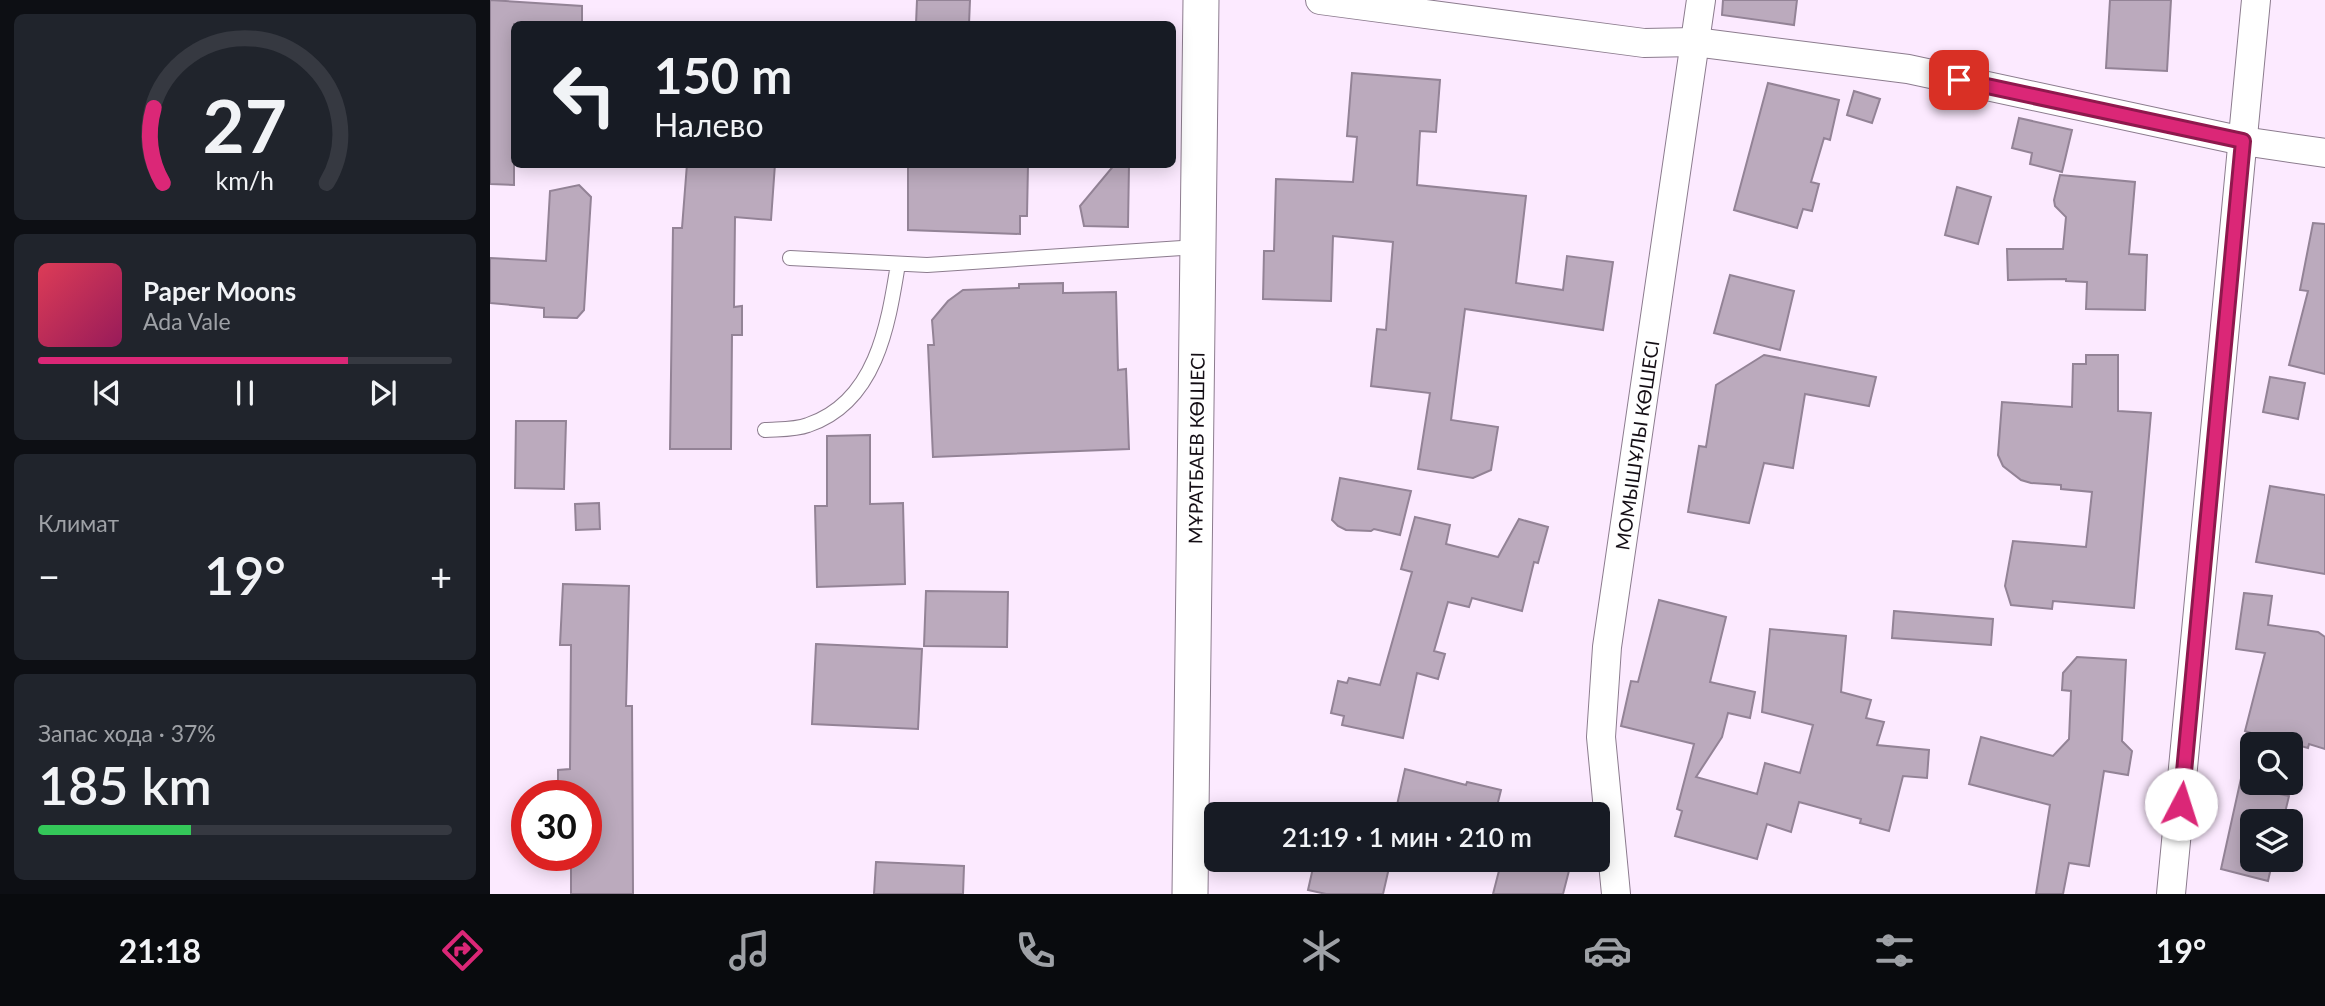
<!DOCTYPE html>
<html lang="ru">
<head>
<meta charset="utf-8">
<style>
	body { margin:0; font-family:Lato,sans-serif; background:#20242c; color:#f1f3f6; height:100vh; display:flex; flex-direction:column; font-size:26px; white-space:nowrap }
	* { box-sizing:border-box; margin:0 }
	p { font-size:23px; color:#9ea1a6 }
	.icon { flex:none; width:38px; height:38px; fill:none; stroke:currentColor; stroke-width:2; stroke-linecap:round; stroke-linejoin:round }
	.map { position:relative; flex:1; overflow:hidden }
	.panel { display:flex; flex-direction:column; gap:14px; padding:14px; background:#0d0f14; width:490px }
	.panel>* { flex:none }
	.top-card { position:absolute; left:21px; top:21px; width:665px; height:147px; border-radius:10px; box-shadow:0 4px 18px #0003; background:#171b24; color:#f1f3f6; overflow:hidden }
	.fabs { position:absolute; left:1750px; top:732px; display:grid; gap:14px }
	.fabs a { display:grid; place-items:center; width:63px; height:63px; border-radius:10px; background:#171b24; box-shadow:0 4px 18px #0003; font-size:35px }
	.speed { position:absolute; left:21px; top:780px; display:flex; gap:14px; font-size:35px; font-weight:700; text-align:center }
	.speed>* { display:grid; place-content:center; width:91px; height:91px; border-radius:50%; background:#171b24; box-shadow:0 4px 18px #0003; line-height:1 }
	.speed .limit { border:10px solid #d22; background:#fff; color:#111 }
	.pin { position:absolute; display:grid; place-items:center; width:60px; height:60px; color:#fff; margin:-30px; border-radius:14px; box-shadow:0 4px 10px #0006 }
	.me { position:absolute; width:77px; margin:-38px; rotate:5deg; stroke-linejoin:round; filter:drop-shadow(0 0 5px #0008) }
	.turn { display:flex; align-items:center; gap:24px; height:147px; padding:0 28px; font-size:32px }
	.turn .icon { width:91px; height:91px; stroke-width:2.5 }
	.turn b { display:block; font-size:49px; line-height:60px }
	.big { font-size:52px; font-weight:600; line-height:1.1 }
	.panel .card { flex:1; display:flex; flex-direction:column; justify-content:center; gap:10px; min-width:0; padding:0 24px; border-radius:10px; background:#20242c }
	.panel .dial { align-items:center; gap:0 }
	.dial svg { height:182px; overflow:visible; fill:none; stroke:#363941; stroke-width:7; stroke-linecap:round; text-anchor:middle }
	.dial text { fill:#f1f3f6; stroke:none }
	.song { display:flex; align-items:center; gap:21px }
	.cover { width:84px; height:84px; border-radius:10px; background:linear-gradient(135deg,hsl(350 70% 55%),hsl(330 70% 35%)) }
	.played { height:7px; border-radius:4px; background:linear-gradient(90deg,#db2777 75%,#363941 75%) }
	.keys { display:flex; justify-content:space-around; direction:ltr }
	.heat { display:flex; justify-content:space-between; align-items:center; font-size:38px; direction:ltr }
	.charge { height:10px; border-radius:5px; background:linear-gradient(90deg,#34c759 37%,#363941 0) }
	.trip { position:absolute; left:714px; top:802px; width:406px; height:70px; border-radius:10px; background:#171b24; box-shadow:0 4px 18px #0003; font-weight:600; line-height:70px; text-align:center }
	.menu { display:flex; height:112px; justify-content:space-around; align-items:center; background:#090b0e; color:#9ea1a6 }
	.menu .icon { width:49px; height:49px }
	.menu .selected { color:#db2777 }
	.menu b { font-size:32px; color:#f1f3f6 }
	main { display:flex; flex:1; min-height:0 }
	.map>svg:first-child { display:block }
	.building { fill:#bbaabd; stroke:#938396; stroke-width:2 }
	.lines { fill:none; stroke-linecap:round; stroke-linejoin:round }
	.service-casing { stroke:#8c7c8e; stroke-width:16 }
	.minor-casing { stroke:#8c7c8e; stroke-width:30 }
	.tertiary-casing { stroke:#8c7c8e; stroke-width:37 }
	.service { stroke:#fff; stroke-width:14 }
	.minor { stroke:#fff; stroke-width:28 }
	.tertiary { stroke:#fff; stroke-width:35 }
	.route-casing { stroke:#8e194d; stroke-width:18 }
	.route { stroke:#db2777; stroke-width:12 }
	.labels { text-anchor:middle; dominant-baseline:central; stroke-width:6; stroke-linejoin:round; paint-order:stroke }
	.street-label { font-size:19px; fill:#140e15; stroke:#fff }
</style>
</head>
<body>
<main>
<section class="panel">
<div class="card dial"><svg viewBox="0 0 100 80">
<path d="M14 69A42 42 0 1 1 86 69"/>
<path d="M14 69A42 42 0 0 1 10 36" stroke="#db2777"/>
<text x="50" y="56" font-size="32" font-weight="700">27</text>
<text x="50" y="72" font-size="11">km/h</text>
</svg></div>
<div class="card">
<div class="song"><i class="cover"></i><div><b>Paper Moons</b><p>Ada Vale</p></div></div>
<div class="played"></div>
<div class="keys"><svg class="icon" aria-label="previous" viewBox="0 0 24 24"><path d="M18 5L8 12l10 7zM5 5v14"/></svg><svg class="icon" aria-label="pause" viewBox="0 0 24 24"><path d="M8 5v14M16 5v14"/></svg><svg class="icon" aria-label="next" viewBox="0 0 24 24"><path d="M6 5l10 7-10 7zM19 5v14"/></svg></div>
</div>
<div class="card"><p>Климат</p>
<div class="heat"><a>−</a><b class="big">19°</b><a>+</a></div>
</div>
<div class="card"><p>Запас хода · 37%</p><b class="big">185 km</b><div class="charge"></div></div>
</section>
<div class="map">
<svg width="1835" height="894" viewBox="0 0 1835 894">
	<rect width="100%" height="100%" fill="#fceaff"/>
	<path class="building" d="M0,0l92,6v18h-68v161l-24,-1z
		M427,0h53l-1,24h-53z
		M1233,0h74l-3,25 -72,-10z
		M1620,0h61l-4,71 -61,-3z
		M862,73l88,7 -4,52 -16,-1 -3,54 109,11 -10,87 47,7 4,-34 46,6 -10,68 -138,-21 -14,111 47,7 -7,43 -18,8 -55,-9 12,-76 -59,-7 6,-57 9,1 7,-88 -60,-6 -2,65 -68,-2 1,-48h10l2,-72 77,3 4,-45 -10,-1z
		M1278,83l71,17 -9,40 -6,-2 -13,44 8,2 -7,27 -9,-2 -6,19 -63,-18z
		M1364,91l26,8 -8,24 -25,-8z
		M1529,118l53,12 -10,42 -32,-8 2,-11 -20,-5z
		M197,164h88l-4,56 -36,-3 -1,90 8,-1v29h-10l-1,114h-61l3,-221h9z
		M418,164h120l-1,52h-7v18l-112,-4z
		M625,164h14l-1,63 -44,-1 -4,-20z
		M1570,175l75,7 -6,72 18,1 -2,55 -59,-1 1,-27 -21,-1v-2l-58,1 -1,-31h56l3,-32 -11,-11 -1,-6z
		M89,185l12,12 -7,113 -7,8 -33,-1v-9l-54,-5v-45l56,3 4,-70z
		M1467,187l34,10 -13,47 -33,-9z
		M1823,223l12,1v150l-36,-9 19,-74 -8,-1z
		M1240,275l64,16 -14,59 -66,-17z
		M573,283v10l53,-1 2,78 8,-1 3,80 -196,8 -5,-112h6l-2,-25 16,-19 15,-11 56,-2v-4z
		M1274,355l112,22 -7,29 -64,-12 -12,74 -29,-5 -15,60 -61,-11 11,-66 7,1 10,-62z
		M1596,355h32v56l33,2 -17,195 -81,-7 -1,8 -41,-4 -6,-19 8,-45 73,6 6,-55 -31,-3v-4l-30,-2 -10,-3 -18,-14 -5,-11 4,-53 70,5 1,-43h13z
		M1780,377l35,6 -7,36 -35,-7z
		M26,421h50l-2,68 -49,-1z
		M380,435v69l33,-1 2,81 -88,3 -2,-81h12v-70z
		M850,478l71,13 -11,44 -26,-6 -3,2 -25,-1 -8,-4 -6,-6z
		M1780,486l55,9v79l-69,-12z
		M109,503l1,26 -24,1 -1,-26z
		M925,517l35,8 -4,19 52,13 21,-38 29,8 -10,36 -4,-1 -12,49 -50,-13 -3,9 -21,-5 -14,49 11,3 -7,25 -21,-6 -14,65 -61,-13 2,-9 -13,-3 7,-32 9,2 2,-5 31,7 32,-113 -11,-3z
		M73,584l66,2 -3,120h6l1,188h-62v-38h15v-60h-28v-26l12,-1 1,-124h-11z
		M436,591l82,1 -1,55 -83,-1z
		M1754,593l28,3 -4,29 50,7 7,5v112l-16,-5 -1,4 -33,-9 -1,5h-22v38h14l-2,9 25,5 -6,25h-31v38h21l-5,22 -47,-12 30,-136 -6,-2 20,-78 -29,-4z
		M1169,600l67,17 -16,65 45,10 -5,26 -22,-5 -6,24 -26,40 61,17 8,-31 35,10 13,-48 -51,-13 8,-83 76,7 -5,56 30,8 -5,18 18,4 -7,23 52,5 -2,28 -24,-2 -14,55 -29,-8 1,-4 -62,-17 -8,30 -24,-8 -10,35 -82,-23 7,-25 -5,-2 17,-65 -73,-18 10,-45 7,1z
		M1404,611l99,8 -2,26 -99,-7z
		M326,644l106,5 -4,80 -106,-5z
		M1587,657l49,3 -4,81 10,10 -4,24 -24,-4 -15,95 -20,-3 -6,31h-27l14,-89 -81,-21 12,-47 72,19 16,-17 2,-48 -9,-1 1,-17z
		M915,769l61,16 1,-3 34,8 -6,24h-31l-30,-7 -1,7h-38z
		M825,859h76l-8,35h-57l-18,-4z
		M1012,859h70l-9,35h-70z
		M386,862l88,4 -1,28h-89z"/>
	<g class="lines">
		<defs>
			<path id="service" d="M300,258l137,7 270,-18
				M275,430c14,-1 30,0 43,-5 68,-23 80,-99 90,-161"/>
			<g id="minor">
				<path d="M830,0l324,43 51,-1 213,27 335,72 82,12"/>
				<path id="s1" d="M1126,894l-15,-157 6,-90 94,-647"/>
				<path d="M1681,894l85,-894"/>
			</g>
			<g id="tertiary">
				<path id="s2" d="M700,894l11,-894"/>
			</g>
		</defs>
		<use href="#service" class="service-casing"/>
		<use href="#minor" class="minor-casing"/>
		<use href="#tertiary" class="tertiary-casing"/>
		<use href="#service" class="service"/>
		<use href="#minor" class="minor"/>
		<use href="#tertiary" class="tertiary"/>
	</g>
	<g class="lines">
		<defs>
			<path id="route" d="M1469,80l284,61 -62,663"/>
		</defs>
		<use href="#route" class="route-casing"/>
		<use href="#route" class="route"/>
	</g>
	<g class="labels">
		<g class="street-label">
			<text stroke="none"><textPath href="#s1" startOffset="452">МОМЫШҰЛЫ КӨШЕСІ</textPath></text>
			<text stroke="none"><textPath href="#s2" startOffset="446">МҰРАТБАЕВ КӨШЕСІ</textPath></text>
		</g>
	</g>
</svg>
<div class="fabs">
<a><svg class="icon" aria-label="search" viewBox="0 0 24 24"><circle cx="10" cy="10" r="6"/><path d="M15 15l6 6"/></svg></a>
<a><svg class="icon" aria-label="layers" viewBox="0 0 24 24"><path d="M12 4l9 5-9 5-9-5zM3 14l9 5 9-5"/></svg></a>
</div>
<div class="speed"><div class="limit">30</div></div>
<div class="pin" style="left:1469px;top:80px;background:#d93025"><svg class="icon" aria-label="arrive" viewBox="0 0 24 24"><path d="M6 21V4h12l-3 4 3 4H6"/></svg></div>
<svg class="me" style="left:1691px;top:804px" viewBox="-20 -20 40 40"><circle r="19" fill="#fff"/><path d="M0-13L10 11 0 6-10 11z" fill="#db2777"/></svg>
<div class="trip">21:19 · 1 мин · 210 m</div>
<div class="top-card">
<div class="turn"><svg class="icon" aria-label="left" viewBox="0 0 24 24"><path d="M17 20v-9H6M10 6l-5 5 5 5"/></svg><div><b>150 m</b>Налево</div></div>
</div>
</div>
</main>
<nav class="menu">
<b>21:18</b>
<svg class="icon selected" aria-label="directions" viewBox="0 0 24 24"><path d="M12 3l9 9-9 9-9-9zM9 14v-3h6M13 9l2 2-2 2"/></svg>
<svg class="icon" aria-label="music" viewBox="0 0 24 24"><path d="M9 18V5l10-2v13"/><circle cx="6" cy="18" r="3"/><circle cx="16" cy="16" r="3"/></svg>
<svg class="icon" aria-label="phone" viewBox="0 0 24 24"><path d="M5 4h4l2 5-3 2q2 4 5 5l2-3 5 2v4C11 20 4 13 5 4z"/></svg>
<svg class="icon" aria-label="climate" viewBox="0 0 24 24"><path d="M12 3v18M4 7l16 10M4 17L20 7"/></svg>
<svg class="icon" aria-label="car" viewBox="0 0 24 24"><path d="M5 17H2v-5l4-1 3-4h7l3 4 3 1v5h-3M9 17h6M6 11h13"/><circle cx="7" cy="17" r="2"/><circle cx="17" cy="17" r="2"/></svg>
<svg class="icon" aria-label="filters" viewBox="0 0 24 24"><path d="M4 7h16M4 17h16"/><circle cx="9" cy="7" r="2"/><circle cx="15" cy="17" r="2"/></svg>
<b>19°</b>
</nav>
</body>
</html>
